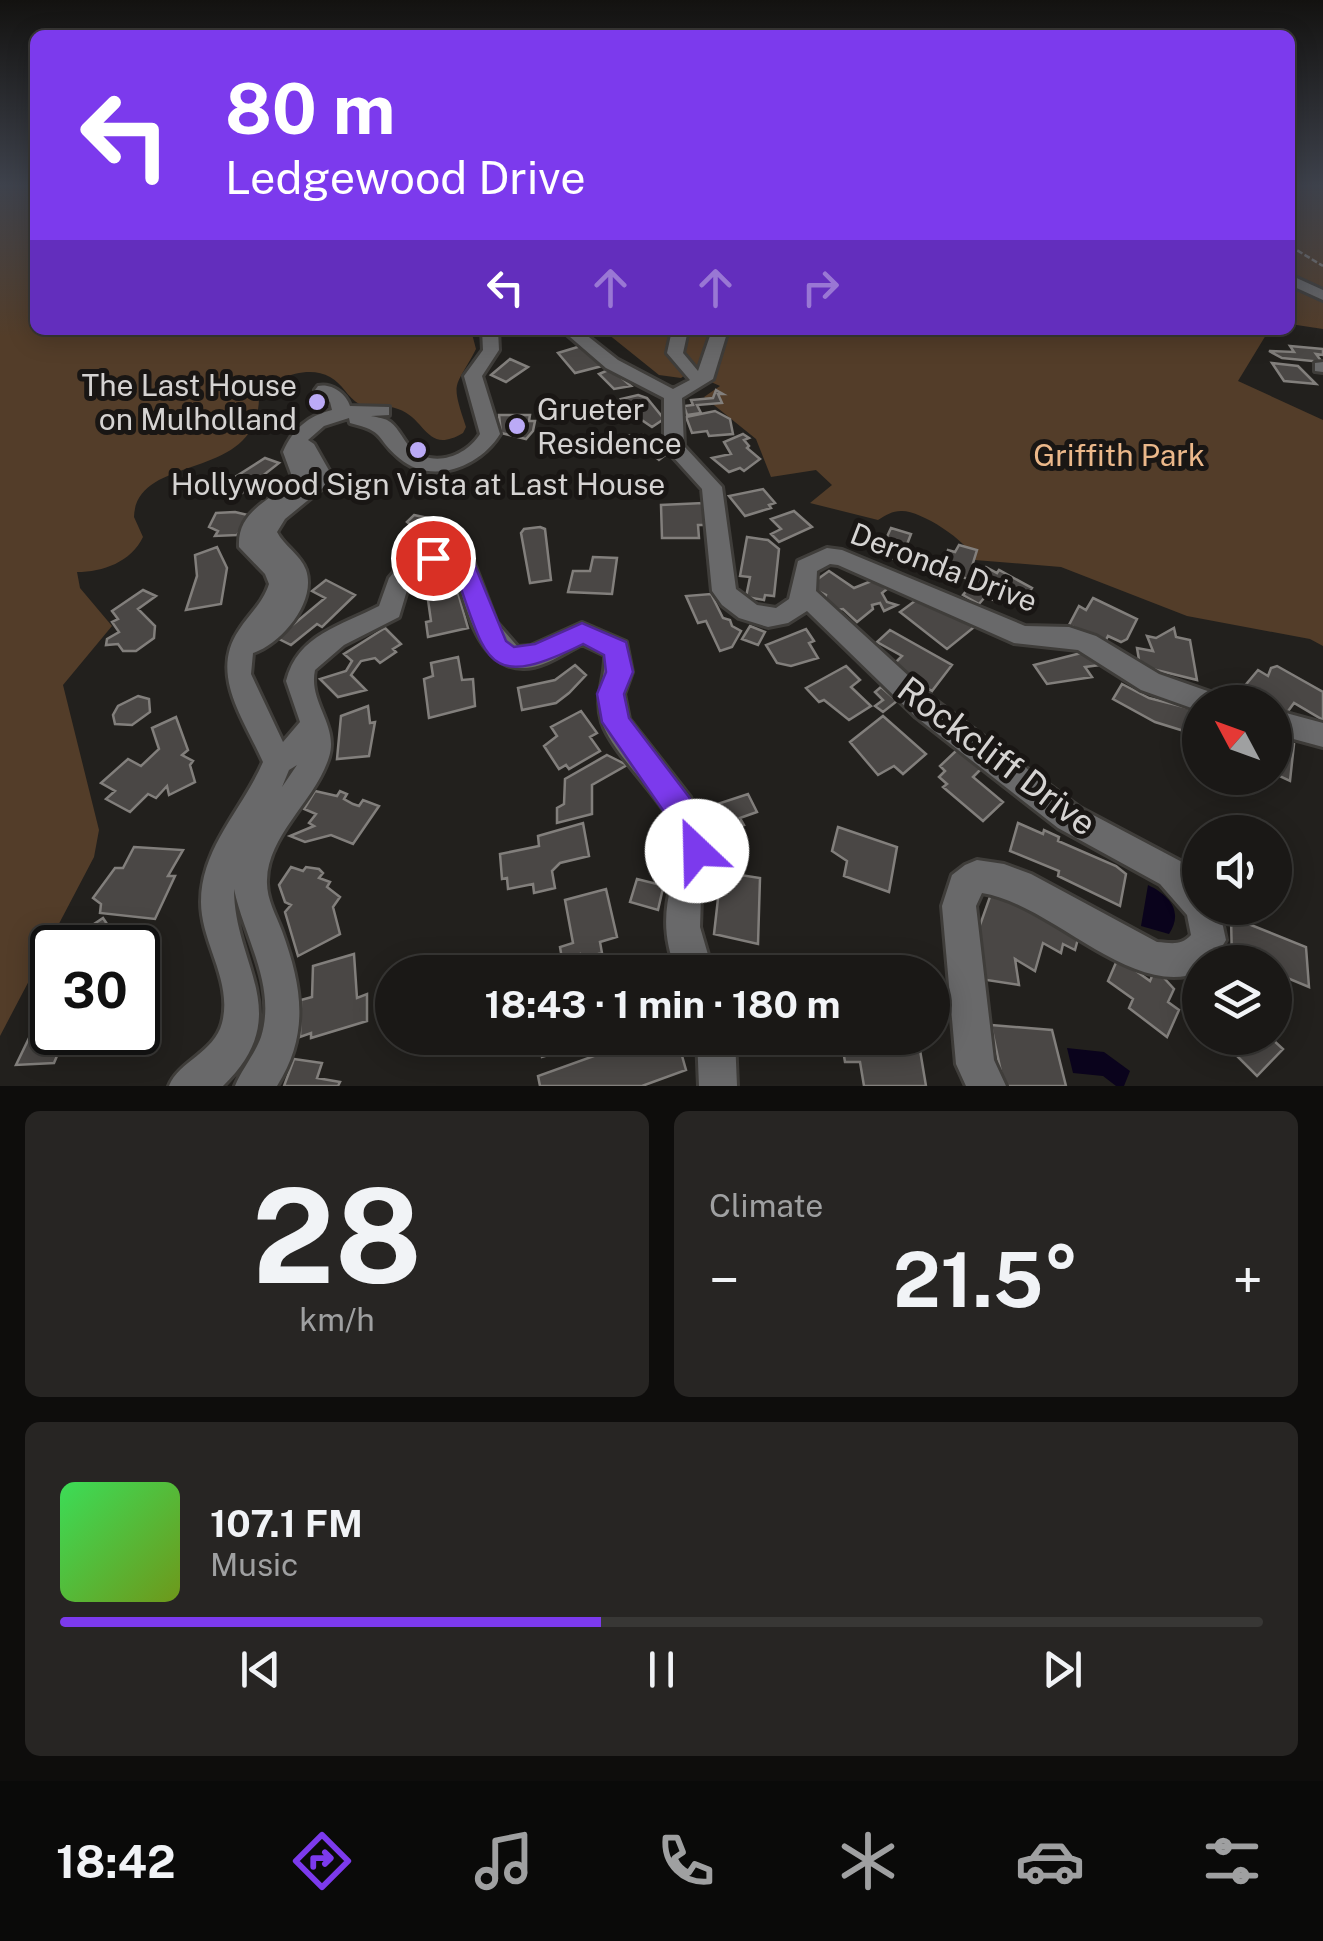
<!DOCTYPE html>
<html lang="en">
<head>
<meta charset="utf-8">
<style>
	body { margin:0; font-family:"Public Sans",sans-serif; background:#272523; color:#f1f3f6; height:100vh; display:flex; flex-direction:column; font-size:38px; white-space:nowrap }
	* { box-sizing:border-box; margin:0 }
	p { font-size:32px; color:#9fa0a1 }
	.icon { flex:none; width:55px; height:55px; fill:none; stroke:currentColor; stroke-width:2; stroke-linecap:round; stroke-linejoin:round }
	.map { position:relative; height:1086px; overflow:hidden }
	.sheet { display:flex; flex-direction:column; gap:25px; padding:25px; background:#0e0d0c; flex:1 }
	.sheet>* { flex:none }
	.hud { position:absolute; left:30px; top:30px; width:1265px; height:305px; border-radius:15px; box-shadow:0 5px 25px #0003,0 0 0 2px #383735; background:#7c3aed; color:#fff; overflow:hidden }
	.needle { width:65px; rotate:311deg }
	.controls { position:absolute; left:1182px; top:685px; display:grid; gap:20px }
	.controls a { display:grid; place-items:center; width:110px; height:110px; border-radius:50%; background:#1a1816; box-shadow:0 5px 25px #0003,0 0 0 2px #383735; font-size:50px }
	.speed { position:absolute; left:30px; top:925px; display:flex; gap:20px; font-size:50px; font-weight:700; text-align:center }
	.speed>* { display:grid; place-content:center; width:130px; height:130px; border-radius:50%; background:#1a1816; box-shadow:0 5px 25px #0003,0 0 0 2px #383735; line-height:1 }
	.speed .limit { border:5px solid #111; border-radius:15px; background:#fff; color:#111 }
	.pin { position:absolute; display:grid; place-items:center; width:85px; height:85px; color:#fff; margin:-42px; border:5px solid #fff; border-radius:50%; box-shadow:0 2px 10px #0007 }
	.me { position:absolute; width:110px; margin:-55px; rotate:336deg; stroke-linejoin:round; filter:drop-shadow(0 0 8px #0008) }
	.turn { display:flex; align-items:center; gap:35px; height:210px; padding:0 30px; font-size:45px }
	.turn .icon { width:130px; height:130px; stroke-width:2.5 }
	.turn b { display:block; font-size:70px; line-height:85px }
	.lanes { display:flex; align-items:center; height:95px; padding:0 30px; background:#0003; justify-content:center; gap:50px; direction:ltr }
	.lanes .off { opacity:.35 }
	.big { font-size:75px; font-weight:700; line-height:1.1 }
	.sheet .widget { flex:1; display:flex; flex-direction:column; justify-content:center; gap:15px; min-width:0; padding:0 35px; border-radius:15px; background:#272523 }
	.sheet .dial { align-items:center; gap:0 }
	.dial b { font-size:130px; line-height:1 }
	.song { display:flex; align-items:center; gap:30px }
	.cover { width:120px; height:120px; border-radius:15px; background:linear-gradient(135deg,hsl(130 70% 55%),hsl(80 70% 35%)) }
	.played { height:10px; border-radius:5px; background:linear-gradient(90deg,#7c3aed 45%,#383735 45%) }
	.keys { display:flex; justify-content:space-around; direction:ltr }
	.heat { display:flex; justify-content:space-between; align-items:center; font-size:55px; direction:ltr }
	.sheet .tiles { flex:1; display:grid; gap:25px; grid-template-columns:1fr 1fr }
	.widget:last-child { grid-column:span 2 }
	.trip { position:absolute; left:375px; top:955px; width:575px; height:100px; border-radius:50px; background:#1a1816; box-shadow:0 5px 25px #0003,0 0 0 2px #383735; font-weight:700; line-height:100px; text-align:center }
	.tabs { display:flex; height:160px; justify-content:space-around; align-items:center; background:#0a0a09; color:#9fa0a1 }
	.tabs .icon { width:70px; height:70px }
	.tabs .selected { color:#7c3aed }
	.tabs b { font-size:45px; color:#f1f3f6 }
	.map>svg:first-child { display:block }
	.green { fill:#533d29 }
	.water { fill:#0a031c }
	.building { fill:#4a4745; stroke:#827f7c; stroke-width:2.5 }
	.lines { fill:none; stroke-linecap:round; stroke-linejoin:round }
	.minor-casing { stroke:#3f3d3a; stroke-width:6 }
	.path { stroke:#817f7d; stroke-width:2.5; stroke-dasharray:6 2.5; stroke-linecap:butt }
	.minor { fill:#69696a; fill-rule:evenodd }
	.route { fill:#7c3aed; stroke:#51269a; stroke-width:2.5 }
	.poi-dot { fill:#bbaaf6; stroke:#191614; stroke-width:4 }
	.labels { text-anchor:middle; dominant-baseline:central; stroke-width:10; stroke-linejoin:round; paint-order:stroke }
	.poi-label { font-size:30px; fill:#d5d3d2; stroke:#191614; text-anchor:end }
	.park-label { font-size:30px; fill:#ebb88a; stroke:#191614 }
	.street-label { font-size:30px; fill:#d5d3d2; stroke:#191614 }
	.near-street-label { font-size:35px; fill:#d5d3d2; stroke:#191614 }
</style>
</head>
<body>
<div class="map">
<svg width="1323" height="1086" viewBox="0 0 1323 1086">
	<rect width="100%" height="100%" fill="#22201d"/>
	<path class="green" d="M0,185h35v145h436l5,19c-21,41 -26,30 -10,78l-3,6c-37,22 -36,-14 -65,-24 -12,-5 -28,0 -39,-5 -11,-6 -17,-21 -29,-27 -22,-13 -56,1 -71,18 2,89 -123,56 -125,122l9,20c-12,25 -40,35 -66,35l3,16 32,38 -49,59 36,145 -5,27 -94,179z
		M1290,185h33v144l-33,-5z
		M603,330h666l-31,51 85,39v226l-13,-7 -123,-23 -126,-49 -86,-7c-8,-20 -55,-50 -74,-49 -9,0 -15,4 -23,9l-68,-17 22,-18 -16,-15 -45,7 -15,-38 -52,-42 16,-11 -31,-14 -8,6 -22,-3z"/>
	<path class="water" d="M1148,885c21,10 36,26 21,49l-28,-8z
		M1067,1048l37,4 26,19 -6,15h-8l-13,-10 -30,-3z"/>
	<path class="building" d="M581,346l21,20 -27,7 -17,-20z
		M1290,346l33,3v6l-7,-1 6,8 -40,-4 -13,-7 25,1z
		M510,359l18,8 -22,15 -15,-7z
		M1272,363l26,3 18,18 -32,-3z
		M613,368l5,7 13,11 -17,3 -15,-15z
		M716,390l7,4h-5l4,9 -25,2 4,8 -14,2 -3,-9 9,-1 -2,-5 22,-2z
		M638,395l9,3 17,21 -12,8 -22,-15 -9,-13z
		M715,411l15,8 3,15 -24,2 -2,-5 -15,2 -6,-16z
		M499,415h31l-1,6h6l-2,10 -7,8 -25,-6z
		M743,434l6,4 -5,2 5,6 -2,2 13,11 -16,12 -4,-3 -11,4 -17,-14 19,-4 -7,-12z
		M641,435l-2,2 29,16 -9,7 -7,-6 -39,-10 7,-8z
		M265,458l14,5 -18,14 27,6 -11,9 -23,-8 -12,9 -21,-7z
		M763,489l12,14 -6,2 2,3 -26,8 -16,-20z
		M703,503l2,22h-7l1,13h-37l-1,-33z
		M794,511l18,16 -33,15 -8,-8 10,-5 -10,-10z
		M235,512l17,4 -15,19 -22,1 3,-5 -9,-4 7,-14z
		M414,515l38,8 -1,7h5l-9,11 -31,-3 2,-4 -9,-4 3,-4 -5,-4z
		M540,527l5,2 6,51 -21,3 -9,-50 3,-4z
		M891,528l20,6 -5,13 23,8 -6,14 -44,-15z
		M747,537l21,3 11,9 -5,47 -9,-1 -1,5 -18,-3 4,-20 -10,-1z
		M959,545l18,5 -9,29 -26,-8 6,-21 7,2z
		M217,547l10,21 -6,36 -35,6 11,-34 -2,-21z
		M593,557l24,1 -5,36 -44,-2 5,-21h17z
		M986,567l11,6 2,-3 33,18 -8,12 -15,-7 -7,10 -17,-6 -6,7 -16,-9z
		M829,571l25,17 20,-8 13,9 -5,4 5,9 10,3 -13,6 -4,-8 -8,2 1,4 -16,13 -14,-13 -7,1 -11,-11 1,-4 -8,-4 -3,-10z
		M449,578l3,15 -22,5 -2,-15z
		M326,580l29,15 -33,32 -5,-3 -26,21 -14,-7 48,-40 -13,-7z
		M143,590l13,6 -18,13 17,17 -1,12 -18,13h-13l-5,-7 -12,1 1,-6 12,-7 -7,-10 6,-3 -6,-8z
		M458,593l10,35 -40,9 -2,-15 5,-1 -3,-21z
		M711,594l12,24 7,2 2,6 9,5 -9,16 -12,4 -14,-30 -8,2 -12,-27z
		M923,595l48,29 2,4 -26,21 -47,-37z
		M1093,598l44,21 -10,20 -6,3 -13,-6 -3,6 -36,-17 10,-19 7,4z
		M750,626l15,6 -7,13 -16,-6z
		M385,628l16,16 -8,5 3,3 -16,11 -5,-5 -14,3 -10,14 15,15 -28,7 -18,-18 26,-8 6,-10 -8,-7z
		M1174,628l2,9 14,3 7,40 -57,-14 -3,-18 16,3 -6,-15 9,2z
		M806,629l8,12 -5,2 9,15 -27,8 -14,-3 -11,-18z
		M890,630l62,35 -20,26 -41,-24 11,-11 -25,-14z
		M1089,651l11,14 -15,2 7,10 -45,7 -13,-19z
		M458,657l4,23 11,-1 2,27 -46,12 -5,-39 9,-3 -2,-13z
		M575,665l11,10 -17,18 -13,10 -34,7 -4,-22 37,-8z
		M846,666l14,14 -9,7 20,19 -22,14 -25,-20 -5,2 -13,-14z
		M1277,666l46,26v28l-29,-17 -8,11 -11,-7v-5h-8l-24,-14 15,-18 10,6 3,-8z
		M1122,684l27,14 51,13v25l-45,-14 -42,-23z
		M881,687l16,14 -14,11 -8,-6 8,-6 -8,-8z
		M138,696l11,3 1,13 -18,13 -17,-1 -2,-9 5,-9z
		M368,706l2,17 5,-1 -6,34 -32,3 4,-43z
		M581,711l16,22 -7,4 10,14 -31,18 -3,-4 -7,4 -15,-23 13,-10 -6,-9z
		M883,716l43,38 -23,20 -9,-8 -16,9 -28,-33z
		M176,717l12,33 -6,5 11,6 -3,4 5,17 -26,13 -2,-9 -11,12 -8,-4 -18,18 -24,-13 9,-8 -14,-8 27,-24 13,7 18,-17 -7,-21z
		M1275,736l19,8 -4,37 -15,-7z
		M957,750l24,19 -8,8 30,25 -20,19 -40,-34 4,-3 -8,-7 6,-6 -5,-5z
		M607,755l20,10 -35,20v29l-35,9v-15l7,-4 1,-25z
		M315,791l22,5 3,-5 7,3 -3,5 9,5 6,2 4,-6 16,6 -26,38 -22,-9 -26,7 -15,-6 24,-10 -5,-3 7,-9 -12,-5z
		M748,794l9,18 -17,6 4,7 -40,14 -11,-27z
		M583,823l6,33 -29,7 -8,8 3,17 -21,5 -1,-9 -25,5 -1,-11 -5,1 -2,-25 39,-8 -1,-10z
		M1018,823l25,11 1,-4 15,7 -1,4 58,25 10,8 -6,32 -62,-30 1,-5 -49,-20z
		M838,827l59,20 -8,45 -45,-16 3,-15 -15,-10z
		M134,847l49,3 -15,26h7l-20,43 -55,-6 1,-9 -8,-6 22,-30h8z
		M291,867l12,4 3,-4 13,2 4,4 -4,5 11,4 -3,5 13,10 -7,10 7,27 -42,22 -13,-44 6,-7 -6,-3 -6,-17z
		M721,872l39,6 -2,66 -44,-10z
		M660,873l6,2 -8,35 -28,-8 7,-23 20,5z
		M606,889l11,48 -17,5 2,11 -21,6 -1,-5 -18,5 -2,-12 13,-4 -8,-43z
		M992,891l87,44 -4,15 -12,-6 -2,9 -18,-10 -8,28 -20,-12 4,26 -39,-6 -6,-37z
		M1231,917l75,30 3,40 -34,-14v-11h-43z
		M103,918l20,30h-58l-1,-4z
		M354,954l3,44 10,-4v27l-56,17v-5l-11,4 1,-37 11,-3 1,-31z
		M1118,958l32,23 3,-7 11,4 10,11 -6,13 11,8 -12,27 -38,-29 4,-9 -25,-18z
		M52,1008v24h15l-13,31 -38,2 27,-56z
		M991,1025l61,5 14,56h-62z
		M539,1038h68l-65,19z
		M644,1038h33l9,32 -44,16h-102l-2,-10z
		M841,1038h77l8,48h-62l-4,-24h-15z
		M1219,1038h52l12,11 -26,27z
		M294,1059l28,4 -5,15 23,4 -2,4h-54z"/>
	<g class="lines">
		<defs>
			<path id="minor" d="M1290,275l33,15v10l-33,-15z
				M482,330h16l1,20 -17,26 18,58c-20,33 -69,52 -101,24 -25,-21 -12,-26 -49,-35l-1,-5 -25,8 -16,14 6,4 17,30 -2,9 -44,36 -8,13c7,14 23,22 29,38 11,32 -25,74 -53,83l-2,21 32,68 17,-20 -14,-41c12,-47 55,-55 93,-75l10,-28 19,-22 41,-5 24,10 24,62 21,24 13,-1 51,-23 44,19 6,30 -8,22 5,25 61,78 23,54 -12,46 -1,30 13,45h-36c-13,-30 -14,-58 -5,-90 2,-9 8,-20 9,-29 1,-41 -67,-93 -79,-131 -8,-26 4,-43 3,-67l-23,-11c-18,9 -38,24 -58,24 -46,1 -58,-63 -69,-96l-9,-5 -23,2 -15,18 -9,30 -55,28 -29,25c-7,32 24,55 14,87 -13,43 -61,77 -62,123 -1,18 9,35 15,51 20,55 28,103 -5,155h-42c7,-17 20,-32 26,-49 16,-51 -17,-100 -27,-148 0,77 63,125 -11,197h-54c10,-25 45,-33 53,-63 11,-42 -21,-80 -21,-121 0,-55 42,-93 62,-140 -19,-43 -54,-88 -24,-132 10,-16 24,-27 30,-46l-4,-10 -26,-27c-2,-37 32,-46 54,-68l-10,-27c10,-23 25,-36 49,-42l-2,-8 -15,-12 3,-4c13,-3 28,7 32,20l39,1v8l-18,1c1,0 15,3 16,4 10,5 15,18 22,26 21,23 56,12 71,-12l-16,-58 19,-26zM297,765l-15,22 7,-17z
				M562,330h18l38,30 55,29 17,-9 -23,-27 5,-23h16l-5,23 15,18 14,-41h16l-15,49 -31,19 2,48 38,41 14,102 21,16 19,3 13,-9 9,-38 29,-13 15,2 183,76 44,1 27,9 63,38 57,20 3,8h-19v9l-59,-21 -63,-40 -64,-7 -176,-78 -8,-1 -13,7 -1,20 120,110 144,107 102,54 18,18v28h19l7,32 -13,22h-13v10c-68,28 -148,-68 -218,-79l-6,13 18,154 12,26h-40l-10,-22 -14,-158 10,-31 13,-10 12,-5 27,4 27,10 126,68c14,1 24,4 34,-7l-4,-20 -27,-31 -102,-56 -142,-111 -109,-106 -19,12 -20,4 -29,-9 -17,-13 -10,-14 -10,-102 -38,-42v-49l-58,-30z
				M1323,362v10l-8,-1v-8z
				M1275,710l48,13v24l-48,-13z
				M697,1038h38l2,48h-38z"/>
		</defs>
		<use href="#minor" class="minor-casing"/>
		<path class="path" d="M1290,214v5
			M1290,246l33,20"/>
		<use href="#minor" class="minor"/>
	</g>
	<linearGradient id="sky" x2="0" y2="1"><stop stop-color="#131210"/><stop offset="0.55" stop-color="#3e424c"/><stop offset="1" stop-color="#3e424c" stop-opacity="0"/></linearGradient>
	<rect width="1323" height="337" fill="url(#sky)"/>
	<path class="route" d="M433,550l16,1 24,10 33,80 8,6 21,-3 47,-21 44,19 7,30 -9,22 5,24 60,79 24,54 -4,11 -12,5 -11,-5 -19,-46 -65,-94 -5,-28 9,-22 -2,-17 -21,-11c-100,50 -96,14 -128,-72l-30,-8 -4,-6z"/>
	<g class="poi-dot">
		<circle cx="317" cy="402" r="10"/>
		<circle cx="517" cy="426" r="10"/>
		<circle cx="418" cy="450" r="10"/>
	</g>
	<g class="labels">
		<g class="poi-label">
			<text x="297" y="385">The Last House<tspan x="297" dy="34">on Mulholland</tspan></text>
			<text x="537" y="409" text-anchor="start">Grueter<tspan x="537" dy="34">Residence</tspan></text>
			<text x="418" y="484" text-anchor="middle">Hollywood Sign Vista at Last House</text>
		</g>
		<g class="park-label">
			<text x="1119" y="455">Griffith Park</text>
		</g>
		<g class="street-label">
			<text transform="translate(944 567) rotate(21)">Deronda Drive</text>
		</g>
		<g class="near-street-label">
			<text transform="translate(997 756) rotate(37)">Rockcliff Drive</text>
		</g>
	</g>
</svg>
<div class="controls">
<a><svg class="needle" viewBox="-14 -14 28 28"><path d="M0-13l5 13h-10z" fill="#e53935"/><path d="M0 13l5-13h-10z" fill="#9fa0a1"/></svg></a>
<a><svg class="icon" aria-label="sound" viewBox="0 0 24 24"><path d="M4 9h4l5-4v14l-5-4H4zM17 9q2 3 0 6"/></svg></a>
<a><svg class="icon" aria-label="layers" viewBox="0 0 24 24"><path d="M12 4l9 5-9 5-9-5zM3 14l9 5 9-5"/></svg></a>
</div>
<div class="speed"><div class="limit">30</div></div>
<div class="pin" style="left:433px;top:558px;background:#d93025"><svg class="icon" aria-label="arrive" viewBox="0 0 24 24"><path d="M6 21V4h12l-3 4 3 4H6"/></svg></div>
<svg class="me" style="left:697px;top:851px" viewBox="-20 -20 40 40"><circle r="19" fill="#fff"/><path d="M0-13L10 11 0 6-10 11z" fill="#7c3aed"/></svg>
<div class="trip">18:43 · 1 min · 180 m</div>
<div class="hud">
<div class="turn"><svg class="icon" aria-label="left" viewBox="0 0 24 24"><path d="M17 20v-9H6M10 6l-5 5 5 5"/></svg><div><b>80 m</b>Ledgewood Drive</div></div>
<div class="lanes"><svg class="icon" aria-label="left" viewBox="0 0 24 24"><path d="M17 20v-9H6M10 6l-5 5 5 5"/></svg><svg class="icon off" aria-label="ahead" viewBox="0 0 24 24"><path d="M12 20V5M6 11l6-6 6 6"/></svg><svg class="icon off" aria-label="ahead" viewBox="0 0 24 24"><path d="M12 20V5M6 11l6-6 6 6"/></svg><svg class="icon off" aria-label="right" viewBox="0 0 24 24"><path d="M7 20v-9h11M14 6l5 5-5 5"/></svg></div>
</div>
</div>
<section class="sheet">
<div class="tiles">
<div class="widget dial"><b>28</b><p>km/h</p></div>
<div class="widget"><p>Climate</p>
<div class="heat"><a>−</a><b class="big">21.5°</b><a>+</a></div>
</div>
<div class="widget">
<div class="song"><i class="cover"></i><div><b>107.1 FM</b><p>Music</p></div></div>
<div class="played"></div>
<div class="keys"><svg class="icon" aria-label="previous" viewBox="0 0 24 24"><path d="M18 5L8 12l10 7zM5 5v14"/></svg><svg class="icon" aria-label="pause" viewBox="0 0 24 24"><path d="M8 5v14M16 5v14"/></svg><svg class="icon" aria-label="next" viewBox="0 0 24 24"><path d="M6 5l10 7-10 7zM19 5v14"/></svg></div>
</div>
</div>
</section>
<nav class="tabs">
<b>18:42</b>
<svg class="icon selected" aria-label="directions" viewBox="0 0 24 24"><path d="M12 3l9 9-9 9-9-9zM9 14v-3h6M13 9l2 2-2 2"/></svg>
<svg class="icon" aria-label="music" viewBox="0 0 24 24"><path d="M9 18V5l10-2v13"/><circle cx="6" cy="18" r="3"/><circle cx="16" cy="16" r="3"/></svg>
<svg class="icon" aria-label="phone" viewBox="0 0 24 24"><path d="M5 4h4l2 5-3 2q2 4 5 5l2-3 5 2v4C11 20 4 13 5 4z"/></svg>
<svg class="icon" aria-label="climate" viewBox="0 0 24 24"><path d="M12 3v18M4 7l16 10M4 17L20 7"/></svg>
<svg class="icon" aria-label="car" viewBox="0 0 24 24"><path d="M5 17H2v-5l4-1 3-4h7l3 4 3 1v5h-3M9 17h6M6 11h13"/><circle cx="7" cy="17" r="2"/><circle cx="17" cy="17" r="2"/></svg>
<svg class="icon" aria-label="filters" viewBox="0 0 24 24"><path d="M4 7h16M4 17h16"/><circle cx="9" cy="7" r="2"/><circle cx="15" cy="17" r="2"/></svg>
</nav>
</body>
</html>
